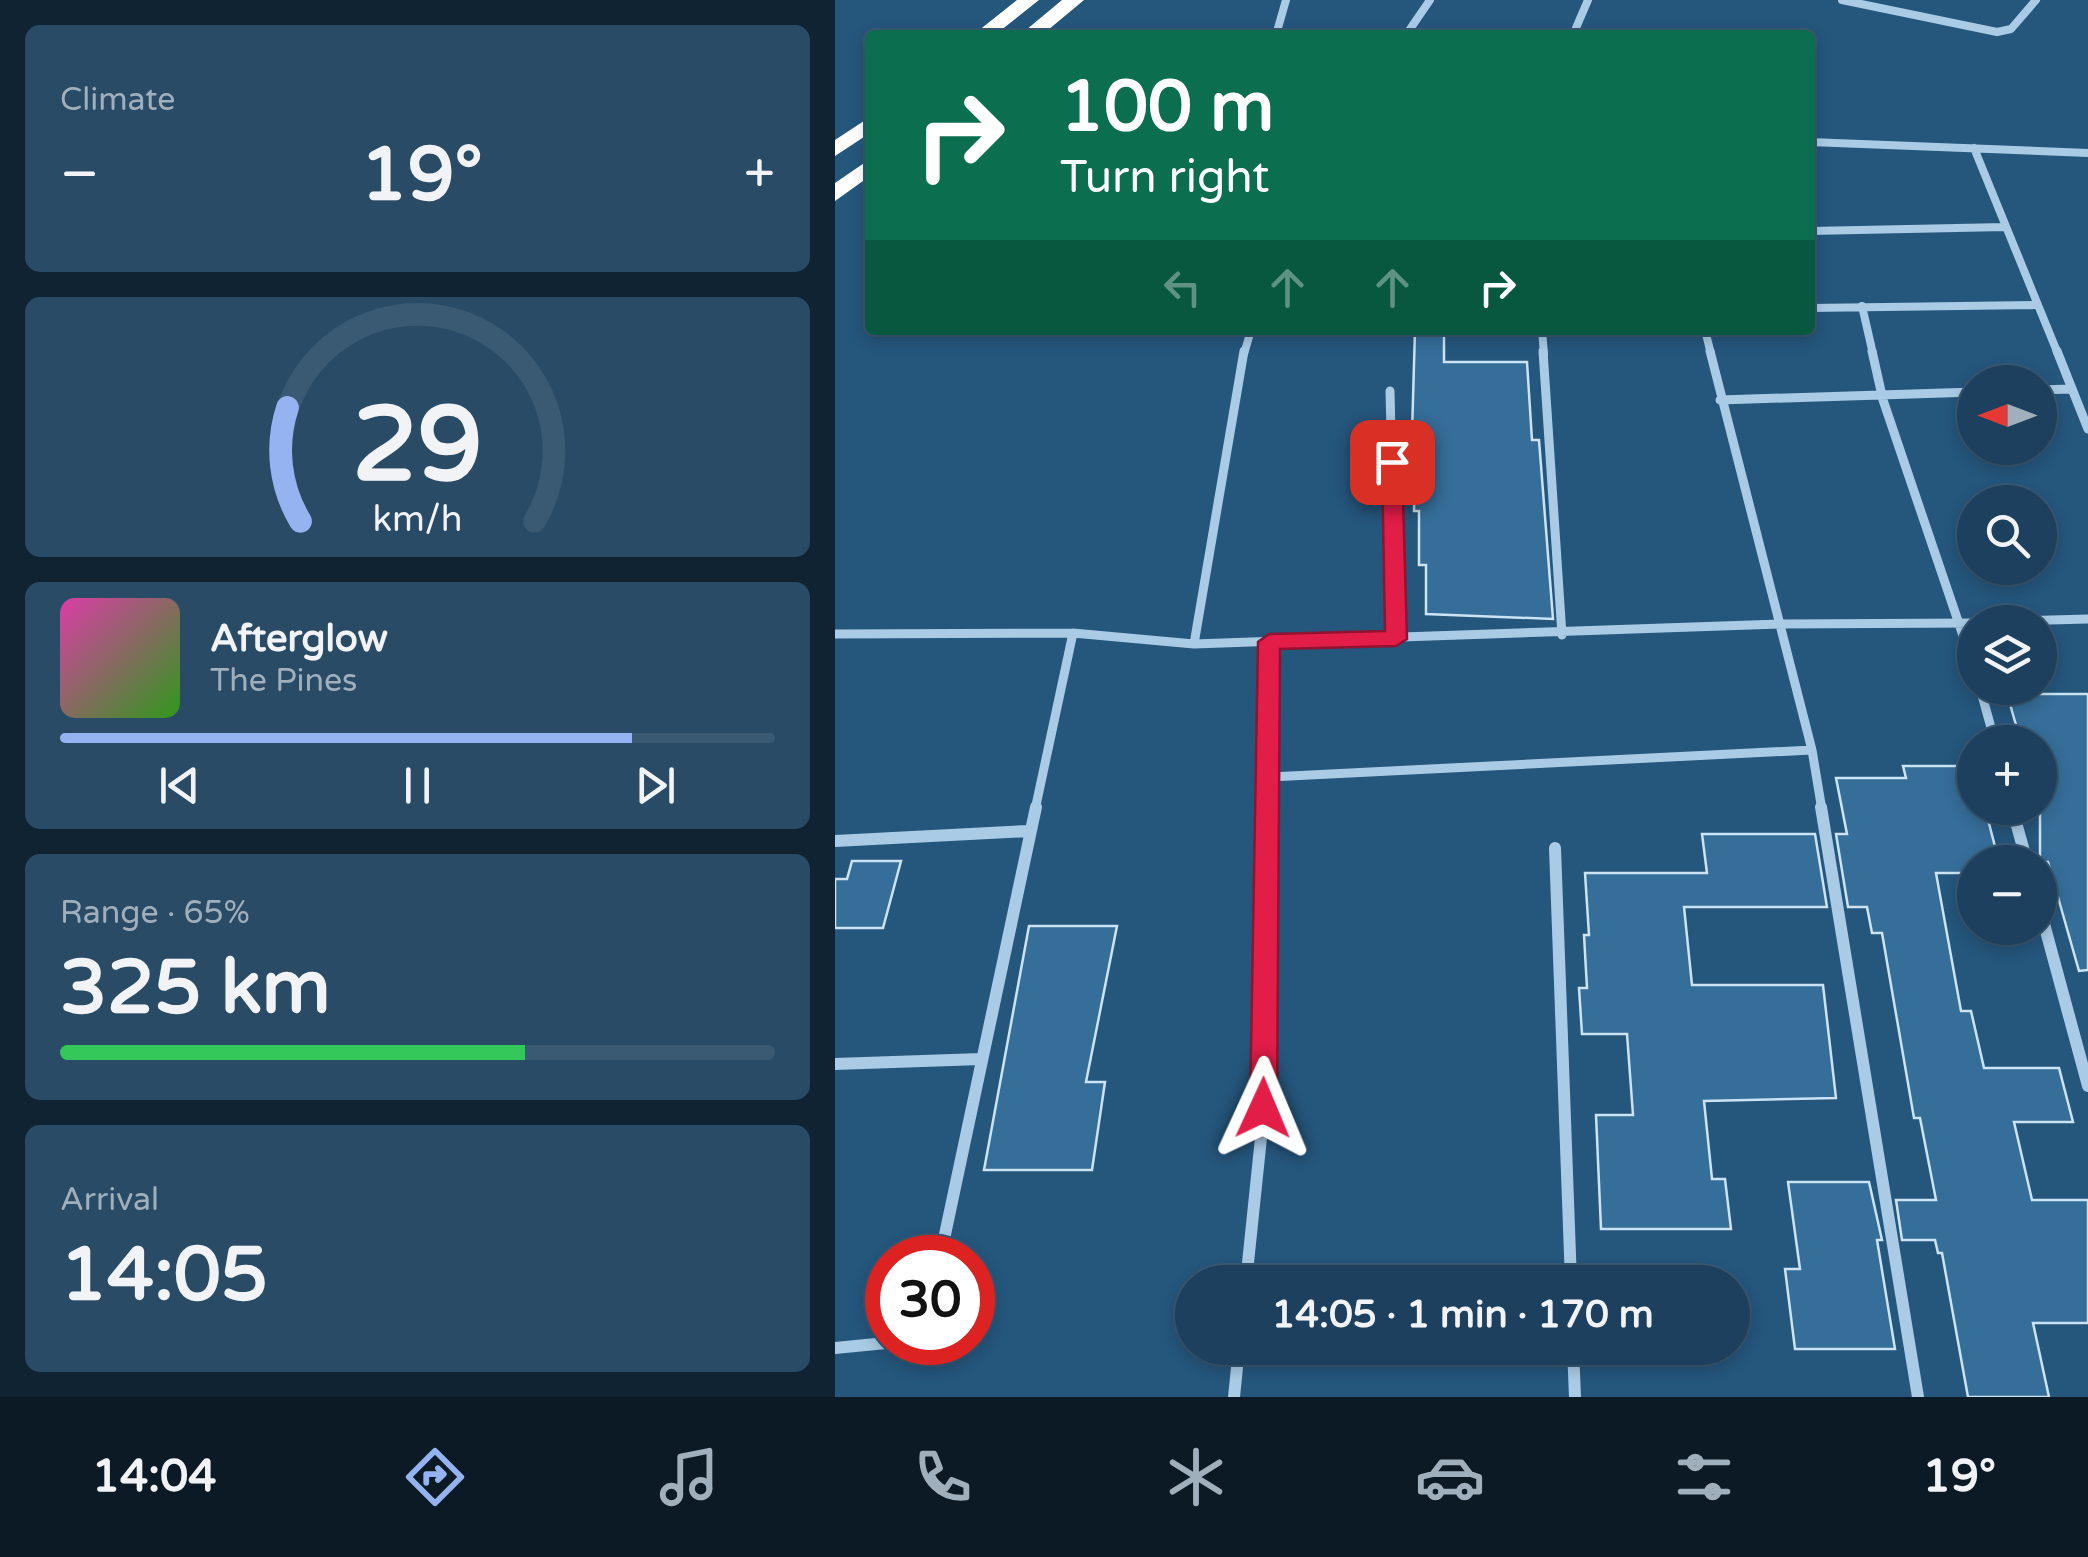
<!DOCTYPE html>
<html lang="en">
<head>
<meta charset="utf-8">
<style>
	body { margin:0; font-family:"Varela Round",sans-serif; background:#294b66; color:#f1f3f6; height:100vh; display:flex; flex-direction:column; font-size:38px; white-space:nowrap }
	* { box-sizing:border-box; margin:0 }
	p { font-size:32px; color:#a0afbc }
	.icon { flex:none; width:55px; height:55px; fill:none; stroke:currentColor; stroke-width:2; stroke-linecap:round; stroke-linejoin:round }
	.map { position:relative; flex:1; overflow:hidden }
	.details { display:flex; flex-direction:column; gap:25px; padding:25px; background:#0f2333; width:835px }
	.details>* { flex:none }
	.top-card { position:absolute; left:30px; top:30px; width:950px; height:305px; border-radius:10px; box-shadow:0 5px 15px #0003,0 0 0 2px #3a5972; background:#0b6e4f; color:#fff; overflow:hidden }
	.needle { width:65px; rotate:270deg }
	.tools { position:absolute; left:1122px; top:365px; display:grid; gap:20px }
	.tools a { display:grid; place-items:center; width:100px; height:100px; border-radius:50%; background:#1c405d; box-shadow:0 5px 15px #0003,0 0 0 2px #3a5972; font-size:50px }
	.speed { position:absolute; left:30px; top:1235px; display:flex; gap:20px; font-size:50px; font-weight:700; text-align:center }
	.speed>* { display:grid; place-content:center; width:130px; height:130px; border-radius:50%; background:#1c405d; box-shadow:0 5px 15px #0003,0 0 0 2px #3a5972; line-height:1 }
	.speed .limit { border:15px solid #d22; background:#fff; color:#111 }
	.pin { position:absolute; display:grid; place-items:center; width:85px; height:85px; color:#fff; margin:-42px; border-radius:20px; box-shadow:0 5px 15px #0006 }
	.me { position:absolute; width:110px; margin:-55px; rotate:1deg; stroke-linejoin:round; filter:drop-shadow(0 0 8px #0008) }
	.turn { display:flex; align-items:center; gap:35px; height:210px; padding:0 30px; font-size:45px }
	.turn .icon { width:130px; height:130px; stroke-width:2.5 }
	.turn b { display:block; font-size:70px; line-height:85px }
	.lanes { display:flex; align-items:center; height:95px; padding:0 30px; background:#0003; justify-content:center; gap:50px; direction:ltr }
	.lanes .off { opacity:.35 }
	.big { font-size:75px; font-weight:700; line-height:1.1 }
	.details .card { flex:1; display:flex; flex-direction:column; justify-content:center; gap:15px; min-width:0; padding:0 35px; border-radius:15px; background:#294b66 }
	.details .dial { align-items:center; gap:0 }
	.dial svg { height:260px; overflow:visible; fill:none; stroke:#3a5972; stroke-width:7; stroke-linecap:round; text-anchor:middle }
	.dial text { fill:#f1f3f6; stroke:none }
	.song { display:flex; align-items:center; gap:30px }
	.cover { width:120px; height:120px; border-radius:15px; background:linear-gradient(135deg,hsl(320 70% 55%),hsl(110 70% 35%)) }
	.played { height:10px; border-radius:5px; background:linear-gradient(90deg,#95b2f1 80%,#3a5972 80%) }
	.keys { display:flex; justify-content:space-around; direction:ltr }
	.heat { display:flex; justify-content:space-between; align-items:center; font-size:55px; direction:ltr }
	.charge { height:15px; border-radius:8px; background:linear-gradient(90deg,#34c759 65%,#3a5972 0) }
	.trip { position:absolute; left:340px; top:1265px; width:575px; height:100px; border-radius:50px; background:#1c405d; box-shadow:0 5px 15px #0003,0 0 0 2px #3a5972; font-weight:700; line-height:100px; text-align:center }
	.tabs { display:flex; height:160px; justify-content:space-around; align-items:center; background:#0b1a25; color:#a0afbc }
	.tabs .icon { width:70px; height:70px }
	.tabs .active { color:#95b2f1 }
	.tabs b { font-size:45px; color:#f1f3f6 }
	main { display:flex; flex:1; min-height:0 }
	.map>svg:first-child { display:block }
	.building { fill:#356e99; stroke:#cce3f4; stroke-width:2.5 }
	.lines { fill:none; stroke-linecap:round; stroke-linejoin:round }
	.street-far2 { stroke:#a9cbe5; stroke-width:8 }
	.street-far1 { stroke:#a9cbe5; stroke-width:9 }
	.street { stroke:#a9cbe5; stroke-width:12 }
	.highway { fill:#fff; fill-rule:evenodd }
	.route { fill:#e11d48; stroke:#92132f; stroke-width:2.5 }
</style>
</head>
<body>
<main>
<section class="details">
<div class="card"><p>Climate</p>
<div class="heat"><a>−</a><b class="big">19°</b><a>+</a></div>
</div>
<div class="card dial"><svg viewBox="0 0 100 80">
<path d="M14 69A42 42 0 1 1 86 69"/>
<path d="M14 69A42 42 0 0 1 10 34" stroke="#95b2f1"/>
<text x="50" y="56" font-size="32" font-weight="700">29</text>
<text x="50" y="72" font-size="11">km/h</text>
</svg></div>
<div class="card">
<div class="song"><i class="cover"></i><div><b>Afterglow</b><p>The Pines</p></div></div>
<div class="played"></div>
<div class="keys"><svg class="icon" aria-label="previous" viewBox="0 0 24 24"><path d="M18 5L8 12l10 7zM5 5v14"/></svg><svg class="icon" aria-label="pause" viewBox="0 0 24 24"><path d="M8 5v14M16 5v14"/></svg><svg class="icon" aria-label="next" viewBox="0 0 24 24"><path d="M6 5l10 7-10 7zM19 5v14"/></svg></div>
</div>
<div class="card"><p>Range · 65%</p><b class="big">325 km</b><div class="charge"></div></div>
<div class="card"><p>Arrival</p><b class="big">14:05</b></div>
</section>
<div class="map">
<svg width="1253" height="1397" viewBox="0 0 1253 1397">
	<rect width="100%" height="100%" fill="#25567c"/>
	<path class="building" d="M580,330h29v32h83l5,78h7l14,179 -127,-5v-49h-7v-54h-5l1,-43h-4z
		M1172,694h81v276l-9,1 -31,-109h-8v-120h-19z
		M1068,766h72v42h10l14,54h-24v11h-39l25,138h10l13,57h75l14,54h-59l18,78h56v123h-55l16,74h-81l-26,-144h-4l-3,-13h-33l-6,-40h40l-16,-82h-6l-32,-185h-10l-5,-26h-19l-12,-73h11l-11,-56h70z
		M867,834h113l12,73h-143l8,78h131l13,113 -132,3 8,78h13l6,50h-130l-5,-114h37l-6,-81h-45l-3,-46h8l-3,-53h5l-4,-62h122z
		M17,861h49l-18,67h-48v-49h12z
		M194,926h88l-31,156h19l-13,88h-108z
		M953,1182h81l13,58h-5l18,109h-100l-10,-80h15z"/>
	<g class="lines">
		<path class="street-far2" d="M1007,0l155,32 14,-3 25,-29
			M441,35l10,-35
			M571,35l24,-35
			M738,35l15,-35
			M975,142l278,11
			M1139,148l84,206
			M975,231l195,-4
			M1027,306l11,48
			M975,308l225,-3
			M707,330l2,24
			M870,330l6,24
			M409,354l7,-24"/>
		<path class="street-far1" d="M708,351l19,284
			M875,351l102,399 10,60
			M1037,351l11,49 92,271
			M1222,351l31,78
			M1205,390l30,-1
			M555,391l6,248
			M885,400l255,-8
			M1148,622l105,-3
			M0,634l238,-1 121,11 586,-20 195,-1
			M359,644l50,-293
			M1145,688l15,54
			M433,777l544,-27
			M200,810l38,-177
			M432,810l2,-168"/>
		<path class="street" d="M986,807l97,590
			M1177,808l15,54
			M0,841l193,-10
			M720,848l16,434
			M1205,909l48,177
			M0,1064l146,-5
			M105,1258l96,-451
			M411,1282l18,-173 3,-302
			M0,1348l61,-6
			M738,1348l2,49
			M399,1397l5,-49"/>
		<path class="highway" d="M182,0h22l-44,35h-22z
			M227,0h22l-42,35h-22z
			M35,117v16l-35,23v-16z
			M35,159v17l-35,25v-18z"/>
	</g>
	<path class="route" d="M557,455l10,7 5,177 -11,7 -116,3 -3,459 -4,9 -10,4 -9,-4 -4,-9 8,-466 11,-8 116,-3 -3,-169z"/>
</svg>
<div class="tools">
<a><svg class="needle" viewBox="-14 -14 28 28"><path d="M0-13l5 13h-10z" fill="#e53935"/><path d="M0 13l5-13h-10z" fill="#a0afbc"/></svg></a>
<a><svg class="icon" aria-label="search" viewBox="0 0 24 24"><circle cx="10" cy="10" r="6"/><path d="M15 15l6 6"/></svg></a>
<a><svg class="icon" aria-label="layers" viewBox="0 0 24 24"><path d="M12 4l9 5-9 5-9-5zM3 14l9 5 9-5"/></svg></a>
<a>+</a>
<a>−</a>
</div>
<div class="speed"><div class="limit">30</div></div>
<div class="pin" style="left:557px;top:462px;background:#d93025"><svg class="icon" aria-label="arrive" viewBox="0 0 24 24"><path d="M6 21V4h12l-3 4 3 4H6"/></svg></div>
<svg class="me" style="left:428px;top:1108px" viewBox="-20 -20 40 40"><path d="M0-17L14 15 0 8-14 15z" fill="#e11d48" stroke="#fff" stroke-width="4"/></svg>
<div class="trip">14:05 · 1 min · 170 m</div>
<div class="top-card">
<div class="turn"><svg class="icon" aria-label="right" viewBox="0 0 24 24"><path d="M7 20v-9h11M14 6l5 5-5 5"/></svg><div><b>100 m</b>Turn right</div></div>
<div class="lanes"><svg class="icon off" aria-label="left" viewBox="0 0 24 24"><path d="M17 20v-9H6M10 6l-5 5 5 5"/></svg><svg class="icon off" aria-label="ahead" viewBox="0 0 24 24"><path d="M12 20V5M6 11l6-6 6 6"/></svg><svg class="icon off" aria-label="ahead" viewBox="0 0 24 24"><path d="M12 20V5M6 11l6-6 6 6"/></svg><svg class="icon" aria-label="right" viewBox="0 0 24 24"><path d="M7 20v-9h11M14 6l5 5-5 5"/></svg></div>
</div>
</div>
</main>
<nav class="tabs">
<b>14:04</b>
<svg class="icon active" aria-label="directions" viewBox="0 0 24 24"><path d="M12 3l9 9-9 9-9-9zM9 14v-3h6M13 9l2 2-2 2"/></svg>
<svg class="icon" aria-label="music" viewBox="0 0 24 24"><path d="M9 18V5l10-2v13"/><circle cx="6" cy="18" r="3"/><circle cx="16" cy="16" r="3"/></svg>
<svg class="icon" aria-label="phone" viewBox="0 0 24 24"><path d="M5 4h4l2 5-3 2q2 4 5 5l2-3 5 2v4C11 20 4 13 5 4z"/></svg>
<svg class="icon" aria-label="climate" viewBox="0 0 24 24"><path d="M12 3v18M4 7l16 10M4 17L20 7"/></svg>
<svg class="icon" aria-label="car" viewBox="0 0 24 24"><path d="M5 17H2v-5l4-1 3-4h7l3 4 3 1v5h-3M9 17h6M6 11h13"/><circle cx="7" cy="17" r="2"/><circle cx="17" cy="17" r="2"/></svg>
<svg class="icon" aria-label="filters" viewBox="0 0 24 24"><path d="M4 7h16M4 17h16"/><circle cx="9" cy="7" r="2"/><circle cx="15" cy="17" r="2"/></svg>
<b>19°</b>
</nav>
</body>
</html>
